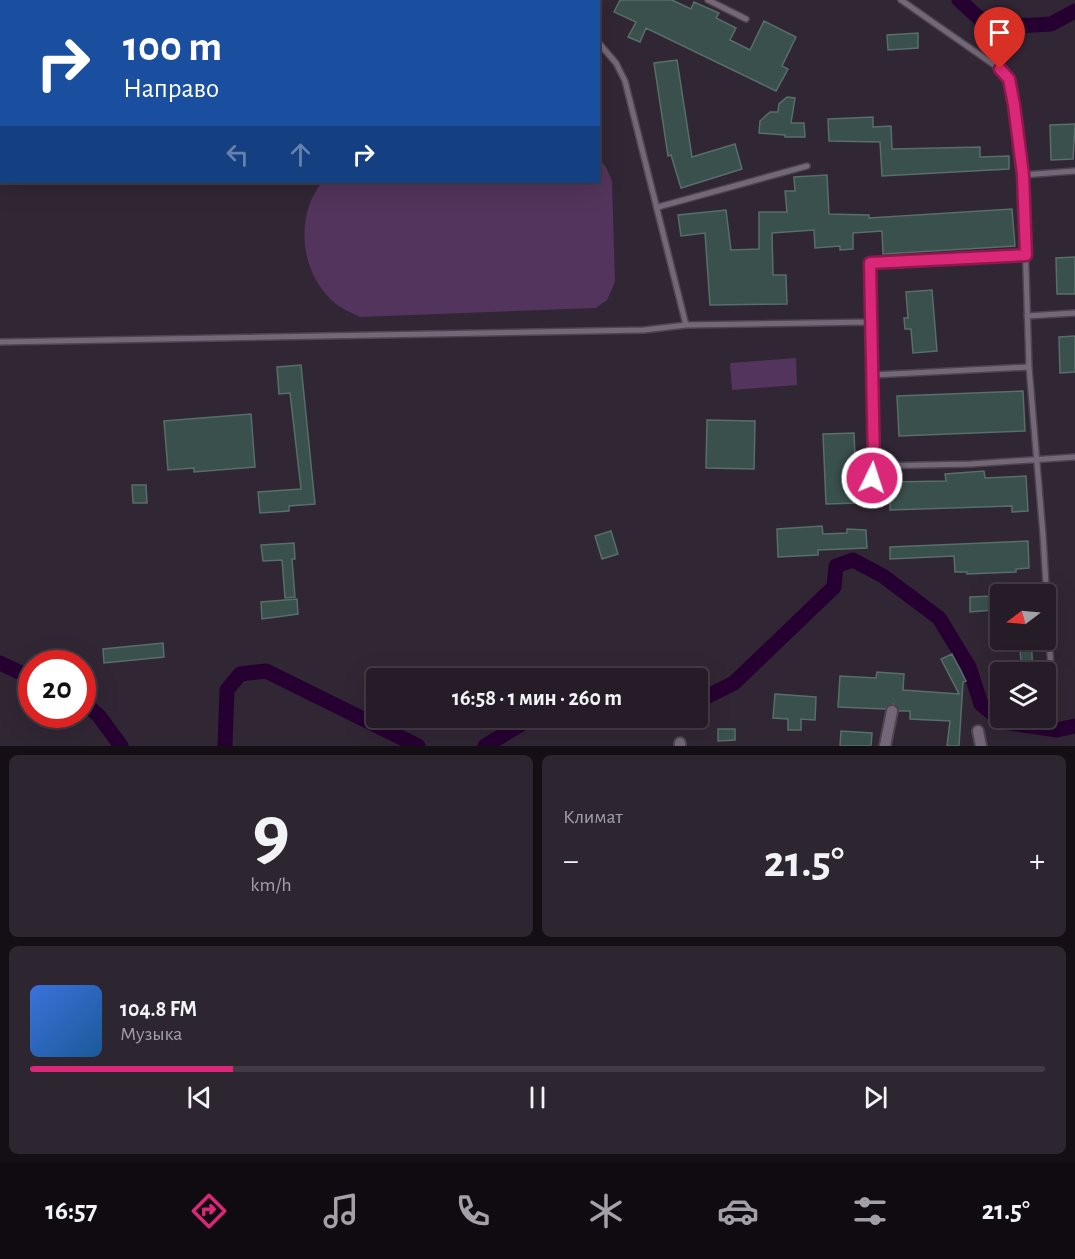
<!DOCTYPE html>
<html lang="ru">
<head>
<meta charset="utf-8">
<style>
	body { margin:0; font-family:"Alegreya Sans",sans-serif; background:#2d252f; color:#f1f3f6; height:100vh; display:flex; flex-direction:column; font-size:22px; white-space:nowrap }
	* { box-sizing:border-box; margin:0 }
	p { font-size:20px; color:#a3a1a7 }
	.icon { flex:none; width:33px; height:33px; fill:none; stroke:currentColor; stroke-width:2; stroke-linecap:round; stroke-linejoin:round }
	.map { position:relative; height:746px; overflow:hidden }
	.details { display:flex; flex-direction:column; gap:9px; padding:9px; background:#140f15; flex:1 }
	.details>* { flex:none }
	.hud { position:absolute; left:0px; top:0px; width:600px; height:183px; box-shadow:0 6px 24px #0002,0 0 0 2px #423a44; background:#1a4fa0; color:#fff; overflow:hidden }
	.needle { width:39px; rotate:254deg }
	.buttons { position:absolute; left:990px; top:584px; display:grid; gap:12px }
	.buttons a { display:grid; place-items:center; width:66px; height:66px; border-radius:6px; background:#251c27; box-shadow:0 6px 24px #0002,0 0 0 2px #423a44; font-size:30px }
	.speed { position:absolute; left:18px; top:650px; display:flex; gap:12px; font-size:30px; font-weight:700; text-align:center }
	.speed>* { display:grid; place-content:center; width:78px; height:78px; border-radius:50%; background:#251c27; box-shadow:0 6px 24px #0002,0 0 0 2px #423a44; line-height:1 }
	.speed .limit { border:9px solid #d22; background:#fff; color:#111 }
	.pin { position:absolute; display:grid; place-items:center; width:51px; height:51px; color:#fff; margin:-62px -26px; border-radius:50% 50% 50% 0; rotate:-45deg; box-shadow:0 0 6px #0007 }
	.pin .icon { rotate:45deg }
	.me { position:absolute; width:66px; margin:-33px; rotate:4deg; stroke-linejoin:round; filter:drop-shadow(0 0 4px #0008) }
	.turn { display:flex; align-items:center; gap:21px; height:126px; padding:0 24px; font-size:27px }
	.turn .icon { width:78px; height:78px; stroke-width:2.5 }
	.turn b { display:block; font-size:42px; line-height:51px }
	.lanes { display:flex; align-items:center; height:57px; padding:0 24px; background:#0003; justify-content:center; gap:30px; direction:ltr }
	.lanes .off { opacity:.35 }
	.big { font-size:45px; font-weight:600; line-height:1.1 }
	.details .tile { flex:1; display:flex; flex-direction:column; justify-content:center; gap:9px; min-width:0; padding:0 21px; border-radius:9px; background:#2d252f }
	.details .dial { align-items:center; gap:0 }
	.dial b { font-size:78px; line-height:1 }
	.song { display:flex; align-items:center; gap:18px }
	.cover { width:72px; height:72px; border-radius:9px; background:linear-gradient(135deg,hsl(220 70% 55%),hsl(210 70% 35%)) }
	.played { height:6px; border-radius:3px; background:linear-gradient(90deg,#db2777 20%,#423a44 20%) }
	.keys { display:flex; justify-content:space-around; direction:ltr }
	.heat { display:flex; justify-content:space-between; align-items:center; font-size:33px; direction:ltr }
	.details .tiles { flex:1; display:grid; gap:9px; grid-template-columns:1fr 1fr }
	.tile:last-child { grid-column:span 2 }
	.trip { position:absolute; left:366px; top:668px; width:342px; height:60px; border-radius:6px; background:#251c27; box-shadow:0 6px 24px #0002,0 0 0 2px #423a44; font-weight:600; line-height:60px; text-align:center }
	.menu { display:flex; height:96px; justify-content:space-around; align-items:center; background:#0f0b10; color:#a3a1a7 }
	.menu .icon { width:42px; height:42px }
	.menu .on { color:#db2777 }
	.menu b { font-size:27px; color:#f1f3f6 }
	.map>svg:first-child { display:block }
	.green { fill:#53345c }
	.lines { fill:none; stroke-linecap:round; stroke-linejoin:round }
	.canal { stroke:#260031; stroke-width:15 }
	.building { fill:#3a504d; stroke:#576e6a; stroke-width:1.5 }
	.service-casing { stroke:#4d444f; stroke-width:8 }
	.minor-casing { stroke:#4d444f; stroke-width:14 }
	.service { stroke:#746878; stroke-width:5 }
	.minor { stroke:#746878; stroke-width:10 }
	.route-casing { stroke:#8e194d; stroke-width:15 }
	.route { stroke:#db2777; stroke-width:10 }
</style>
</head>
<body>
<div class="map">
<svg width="1075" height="746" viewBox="0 0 1075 746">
	<rect width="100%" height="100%" fill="#312634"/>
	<path class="green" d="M599,159l7,8 6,14 3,101 -8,18 -11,8 -236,9c-8,-4 -18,-8 -24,-13 -36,-29 -42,-87 -14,-122h276z
		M796,358l1,27 -65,5 -2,-27z"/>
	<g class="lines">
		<path class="canal" d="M959,0l21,19 36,7 35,-2 24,-13
			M0,663l32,15
			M82,701l17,15 22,30
			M698,701l36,-18 100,-96 2,-21 17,-6 30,16 56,42 30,49 12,37 22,18 54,8 18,-4
			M225,746l2,-56 13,-16 26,-3 152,75
			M485,746l43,-26 77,-3"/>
	</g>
	<path class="building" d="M620,0h52l19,9 3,-7 25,11 -3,5 20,10 -6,12 20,10 14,-29 32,16 -14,29 6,3 -12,22 -130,-63 -6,14 -12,-5 8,-15 -22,-10z
		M918,33v15l-30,2 -1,-15z
		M677,60l15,97 43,-13 7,25 -61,19 -10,-33 -3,1 -14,-93z
		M787,97l8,1 -4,25h13l1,14h-20v-2l-26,-2 1,-12 10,-9h8l1,-8z
		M873,117v10l18,-1 1,23 88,-2v10l29,-1v13l-127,7 -2,-34 -51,-1 -1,-22z
		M1075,124l-2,35 -22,1 -1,-35z
		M827,175l2,39 40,1v3l143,-9 3,37 -132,8 -1,-23 -29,2v16l-13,1v-4l-25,2 -1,-18 -42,3 1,42h13l1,29 -77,1 -5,-72 -24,3 -3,-21 48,-5 5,40 28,-1v-37h28l-2,-21h10l-1,-14z
		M1075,257v37h-18l-1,-36z
		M932,290l5,61 -24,2 -2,-24h-6l-1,-11h4l-2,-26z
		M1075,336v36l-15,1 -1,-36z
		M301,365l14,139 -26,2v5l-29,2 -2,-21 43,-3 -11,-96 -11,1 -2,-27z
		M1023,391l2,40 -126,5 -2,-40z
		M251,414l4,53 -61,5v-4l-26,2 -4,-49z
		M707,420l48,1 -1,48 -48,-1z
		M854,433l3,70 -31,1 -3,-70z
		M984,471l1,7 41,-2 2,35 -16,1v-6l-122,4v-7l-10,1v-13h9v-9l57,-1 -1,-7z
		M132,485h14l1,18h-14z
		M822,526l1,8 24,-1v-4l19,1 1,18 -49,2v5l-40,2 -1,-28z
		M611,531l7,23 -16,5 -7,-23z
		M1028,541l1,27 -13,1v3l-49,2v-2h-12l-1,-16 -64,3v-12z
		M294,543l1,16h-3l3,38 -10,1 -3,-38 -19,1 -2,-16z
		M994,596v14l-24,2v-15z
		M297,599l1,15 -36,5 -1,-17z
		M1019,639h12l2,33h-11z
		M163,643l1,14 -60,6 -1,-14z
		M952,654l14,27 -3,1 -4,64h-12l3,-25 -40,-2v-8h-11l-6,-7 -8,5 -47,-2 2,-31 36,2 1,-6 27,2 -1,16 56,4 -18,-35z
		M775,694l41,3 -1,23 -14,-1v11h-13v-11l-15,-1z
		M718,729h17v11l-17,1z
		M841,731l31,2 -1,13h-31z"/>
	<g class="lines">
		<defs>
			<path id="service" d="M557,0l2,2
				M708,0l38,19
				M901,0l99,69 9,10 14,96 6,192 14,168 9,152
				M598,42l18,21 9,18 61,244
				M1023,175l52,-4
				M658,207l149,-41
				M1027,316l48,-3
				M0,342l644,-12 42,-5 186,-3
				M873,375l156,-8
				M874,466l97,-2 104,-7
				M865,502l9,-36 -4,-203 157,-8"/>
			<path id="minor" d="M978,731l3,15
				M680,746v-3
				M885,746l7,-35"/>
		</defs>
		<use href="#service" class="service-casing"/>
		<use href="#minor" class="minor-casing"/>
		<use href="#service" class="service"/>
		<use href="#minor" class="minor"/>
	</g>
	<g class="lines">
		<defs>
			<path id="route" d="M872,478l2,-12 -4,-203 156,-8 -3,-80 -9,-70 -5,-26 -9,-10"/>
		</defs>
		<use href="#route" class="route-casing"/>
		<use href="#route" class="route"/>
	</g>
</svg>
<div class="buttons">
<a><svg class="needle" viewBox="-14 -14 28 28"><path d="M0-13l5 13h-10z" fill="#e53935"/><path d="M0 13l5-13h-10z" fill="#a3a1a7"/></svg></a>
<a><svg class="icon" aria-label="layers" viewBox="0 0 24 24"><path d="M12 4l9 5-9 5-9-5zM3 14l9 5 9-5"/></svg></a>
</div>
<div class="speed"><div class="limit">20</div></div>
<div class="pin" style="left:1000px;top:69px;background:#d93025"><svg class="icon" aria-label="arrive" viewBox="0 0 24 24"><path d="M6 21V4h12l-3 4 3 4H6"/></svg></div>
<svg class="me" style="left:872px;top:478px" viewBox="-20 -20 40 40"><circle r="17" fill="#db2777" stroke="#fff" stroke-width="3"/><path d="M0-11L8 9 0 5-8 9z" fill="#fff"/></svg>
<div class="trip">16:58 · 1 мин · 260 m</div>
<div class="hud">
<div class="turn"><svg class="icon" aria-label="right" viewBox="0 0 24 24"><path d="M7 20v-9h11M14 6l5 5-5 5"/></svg><div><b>100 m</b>Направо</div></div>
<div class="lanes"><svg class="icon off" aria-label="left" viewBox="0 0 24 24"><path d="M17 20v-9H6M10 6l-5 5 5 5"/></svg><svg class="icon off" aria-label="ahead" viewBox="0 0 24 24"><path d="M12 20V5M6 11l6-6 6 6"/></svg><svg class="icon" aria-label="right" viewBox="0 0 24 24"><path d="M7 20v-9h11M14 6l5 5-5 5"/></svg></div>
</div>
</div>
<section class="details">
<div class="tiles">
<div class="tile dial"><b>9</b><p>km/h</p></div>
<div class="tile"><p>Климат</p>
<div class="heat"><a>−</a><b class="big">21.5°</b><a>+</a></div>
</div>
<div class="tile">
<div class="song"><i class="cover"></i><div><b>104.8 FM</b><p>Музыка</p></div></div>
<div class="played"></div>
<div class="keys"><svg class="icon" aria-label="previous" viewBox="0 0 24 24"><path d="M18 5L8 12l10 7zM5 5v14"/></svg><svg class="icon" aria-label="pause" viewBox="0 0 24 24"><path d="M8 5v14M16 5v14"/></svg><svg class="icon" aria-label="next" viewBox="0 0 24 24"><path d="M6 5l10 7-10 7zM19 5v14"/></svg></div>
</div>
</div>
</section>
<nav class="menu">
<b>16:57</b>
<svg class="icon on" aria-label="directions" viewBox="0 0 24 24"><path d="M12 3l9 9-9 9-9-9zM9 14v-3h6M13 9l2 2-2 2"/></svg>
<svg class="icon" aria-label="music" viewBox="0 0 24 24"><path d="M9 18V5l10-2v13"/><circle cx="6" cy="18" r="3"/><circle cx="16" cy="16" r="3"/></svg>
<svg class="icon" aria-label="phone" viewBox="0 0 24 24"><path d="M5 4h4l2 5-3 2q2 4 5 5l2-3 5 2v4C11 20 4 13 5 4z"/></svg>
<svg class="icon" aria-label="climate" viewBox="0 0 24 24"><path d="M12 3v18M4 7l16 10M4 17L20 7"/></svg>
<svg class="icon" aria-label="car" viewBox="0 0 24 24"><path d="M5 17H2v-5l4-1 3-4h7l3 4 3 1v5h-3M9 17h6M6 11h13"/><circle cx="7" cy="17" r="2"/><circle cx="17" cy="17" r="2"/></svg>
<svg class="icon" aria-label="filters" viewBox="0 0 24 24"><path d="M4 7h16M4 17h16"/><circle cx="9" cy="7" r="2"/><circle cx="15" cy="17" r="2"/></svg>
<b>21.5°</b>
</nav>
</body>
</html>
